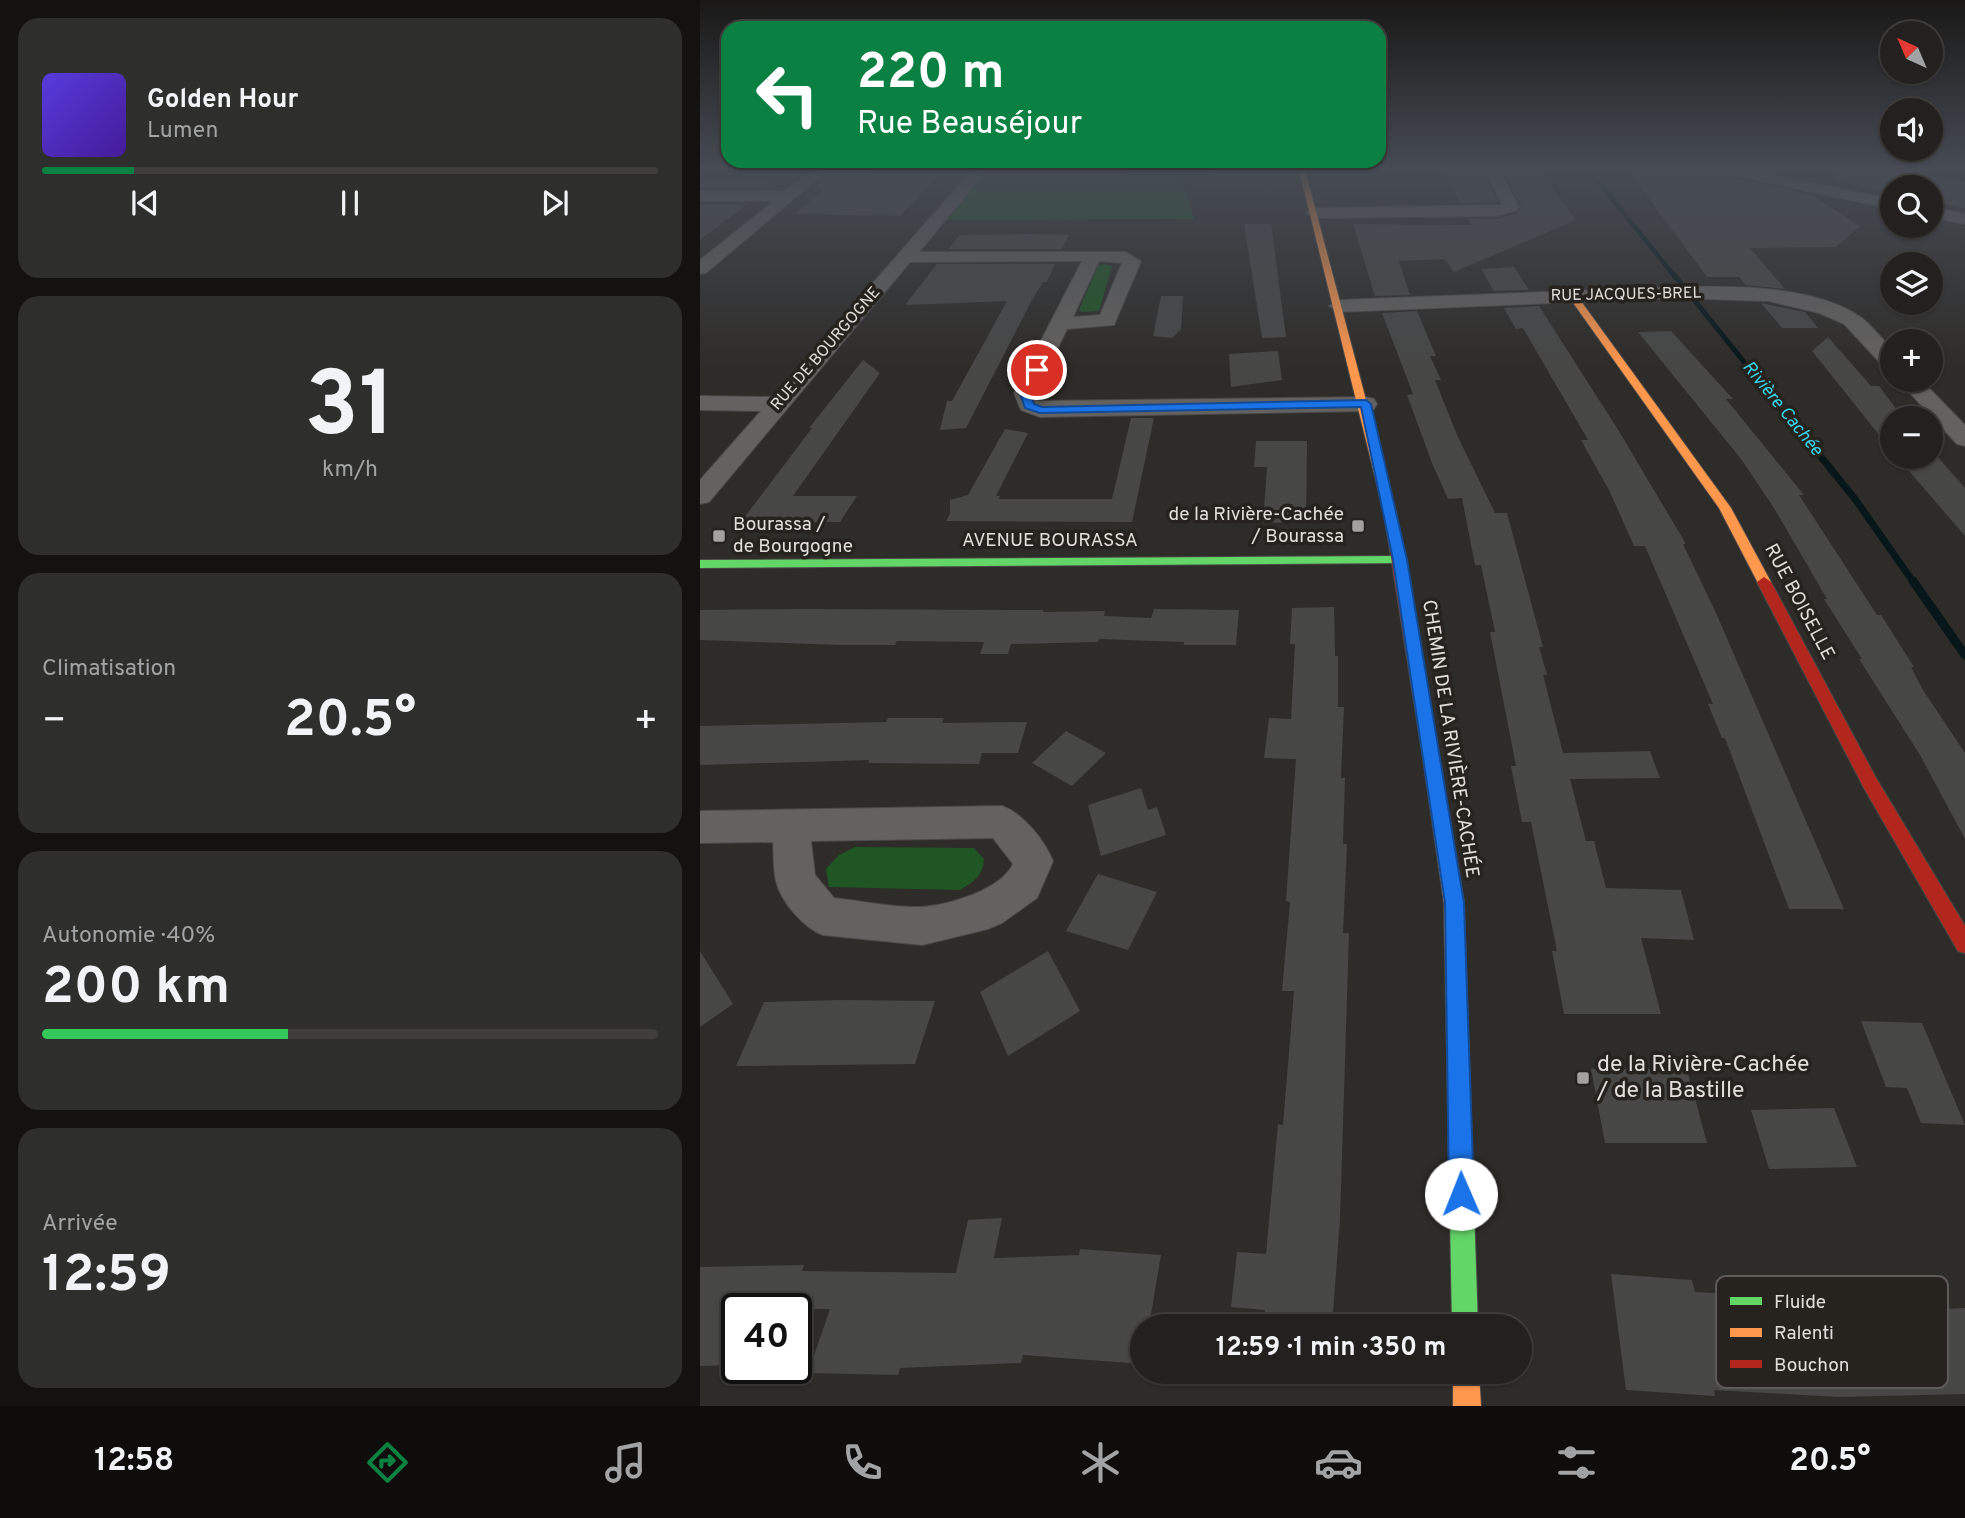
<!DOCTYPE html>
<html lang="fr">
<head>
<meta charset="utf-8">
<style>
	body { margin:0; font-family:Overpass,sans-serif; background:#2e2e2c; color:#f1f3f6; height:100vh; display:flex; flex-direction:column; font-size:26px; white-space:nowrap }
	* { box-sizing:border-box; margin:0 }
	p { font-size:23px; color:#a2a3a4 }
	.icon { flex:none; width:38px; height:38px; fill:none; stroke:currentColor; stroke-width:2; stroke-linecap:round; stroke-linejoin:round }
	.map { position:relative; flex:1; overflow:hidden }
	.panel { display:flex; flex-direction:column; gap:18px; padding:18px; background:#131211; width:700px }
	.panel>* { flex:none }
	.top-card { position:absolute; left:21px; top:21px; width:665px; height:147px; border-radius:21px; box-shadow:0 2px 5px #0004,0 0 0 2px #3f3e3d; background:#0b8043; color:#fff; overflow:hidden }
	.needle { width:46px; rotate:316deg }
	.tools { position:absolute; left:1180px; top:21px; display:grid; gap:14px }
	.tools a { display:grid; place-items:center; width:63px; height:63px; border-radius:50%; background:#22211f; box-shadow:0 2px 5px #0004,0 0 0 2px #3f3e3d; font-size:35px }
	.speed { position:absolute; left:21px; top:1293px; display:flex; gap:14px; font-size:35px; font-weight:700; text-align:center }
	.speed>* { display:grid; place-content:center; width:91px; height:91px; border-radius:50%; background:#22211f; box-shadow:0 2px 5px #0004,0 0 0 2px #3f3e3d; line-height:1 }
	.speed .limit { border:4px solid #111; border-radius:10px; background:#fff; color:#111 }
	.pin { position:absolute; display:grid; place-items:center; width:60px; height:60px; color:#fff; margin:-30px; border:4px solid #fff; border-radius:50%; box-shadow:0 2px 7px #0007 }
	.me { position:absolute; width:77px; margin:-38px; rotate:359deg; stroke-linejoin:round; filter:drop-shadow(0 0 5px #0008) }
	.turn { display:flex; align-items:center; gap:24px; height:147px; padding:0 21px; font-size:32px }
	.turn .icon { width:91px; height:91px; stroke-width:2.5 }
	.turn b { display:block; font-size:49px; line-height:60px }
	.big { font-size:52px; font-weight:700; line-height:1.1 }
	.panel .tile { flex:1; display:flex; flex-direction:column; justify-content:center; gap:10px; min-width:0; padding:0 24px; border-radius:21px; background:#2e2e2c }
	.panel .dial { align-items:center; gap:0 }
	.dial b { font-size:91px; line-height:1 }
	.song { display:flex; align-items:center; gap:21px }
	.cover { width:84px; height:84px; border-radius:10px; background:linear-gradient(135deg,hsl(250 70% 55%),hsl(260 70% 35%)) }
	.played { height:7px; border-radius:4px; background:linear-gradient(90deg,#0b8043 15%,#3f3e3d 15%) }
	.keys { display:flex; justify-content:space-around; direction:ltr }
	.heat { display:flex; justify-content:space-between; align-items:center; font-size:38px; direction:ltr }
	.charge { height:10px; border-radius:5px; background:linear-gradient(90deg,#34c759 40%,#3f3e3d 0) }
	.trip { position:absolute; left:430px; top:1314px; width:402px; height:70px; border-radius:35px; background:#22211f; box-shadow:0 2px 5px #0004,0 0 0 2px #3f3e3d; font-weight:700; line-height:70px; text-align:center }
	.menu { display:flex; height:112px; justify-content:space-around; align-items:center; background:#0e0d0c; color:#a2a3a4 }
	.menu .icon { width:49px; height:49px }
	.menu .current { color:#0b8043 }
	.menu b { font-size:32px; color:#f1f3f6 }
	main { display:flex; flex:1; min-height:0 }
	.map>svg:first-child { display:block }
	.green { fill:#1f5624 }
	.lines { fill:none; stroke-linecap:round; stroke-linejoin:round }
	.stream-far3 { stroke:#071619; stroke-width:4.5 }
	.stream-far2 { stroke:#071619; stroke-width:5 }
	.stream-far1 { stroke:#071619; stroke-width:7 }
	.stream { stroke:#071619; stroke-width:9 }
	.building { fill:#474746 }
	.street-casing { stroke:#4b4947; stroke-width:2 }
	.fast-casing { stroke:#4b4947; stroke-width:2 }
	.slow-casing { stroke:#4b4947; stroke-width:2 }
	.jam-casing { stroke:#4b4947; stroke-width:2 }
	.street { fill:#646260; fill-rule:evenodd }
	.fast { fill:#63d668; fill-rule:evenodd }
	.slow { fill:#ff974d; fill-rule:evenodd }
	.jam { fill:#b3261e; fill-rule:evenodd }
	.route { fill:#1a73e8; stroke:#114b97; stroke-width:2 }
	.poi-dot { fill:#a3a09d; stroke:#26221d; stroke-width:2.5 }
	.labels { text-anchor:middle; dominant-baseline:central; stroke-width:7; stroke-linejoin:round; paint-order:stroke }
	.far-street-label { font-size:16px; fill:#e2dedb; stroke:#26221d }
	.far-water-label { font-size:18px; font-style:italic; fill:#37d6eb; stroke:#26221d }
	.poi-label { font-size:19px; fill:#e2dedb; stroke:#26221d; text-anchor:end }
	.street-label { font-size:19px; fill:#e2dedb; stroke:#26221d }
	.near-poi-label { font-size:23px; fill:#e2dedb; stroke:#26221d; text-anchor:start }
	.key { fill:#26221d; stroke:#5e5a56; stroke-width:2 }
	.key-label { font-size:19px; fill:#e2dedb }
</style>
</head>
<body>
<main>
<section class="panel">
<div class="tile">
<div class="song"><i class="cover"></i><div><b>Golden Hour</b><p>Lumen</p></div></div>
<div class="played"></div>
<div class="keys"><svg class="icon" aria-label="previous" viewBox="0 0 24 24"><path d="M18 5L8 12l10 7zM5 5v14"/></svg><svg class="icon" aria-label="pause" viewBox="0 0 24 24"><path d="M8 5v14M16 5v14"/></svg><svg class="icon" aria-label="next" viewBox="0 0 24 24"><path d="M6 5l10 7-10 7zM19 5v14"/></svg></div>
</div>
<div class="tile dial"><b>31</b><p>km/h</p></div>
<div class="tile"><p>Climatisation</p>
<div class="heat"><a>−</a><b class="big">20.5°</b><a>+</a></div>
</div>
<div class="tile"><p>Autonomie · 40%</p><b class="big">200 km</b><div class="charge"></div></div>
<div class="tile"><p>Arrivée</p><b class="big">12:59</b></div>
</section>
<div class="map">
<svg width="1265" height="1406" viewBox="0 0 1265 1406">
	<rect width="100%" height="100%" fill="#2e2c29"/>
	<path class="green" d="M280,170h142l60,8 12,41 -255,1z
		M403,264l9,2 -13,45 -17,1 -3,-2 19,-44z
		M155,847l119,1 10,11c-1,17 -11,24 -25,31l-130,-3 -3,-18 13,-14z"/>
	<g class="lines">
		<path class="stream-far3" d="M889,170l87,108"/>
		<path class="stream-far2" d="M975,276l110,137"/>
		<path class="stream-far1" d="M1084,411l71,88 59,84"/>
		<path class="stream" d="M1213,581l52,74"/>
	</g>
	<path class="building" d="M131,170h44l-11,6h74l-38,40 -105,-2 27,-24 -6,-7z
		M743,170h41l14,32 -38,1z
		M803,170h36l37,50 -122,52 -9,-13 -46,2 11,34 -35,1 -22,-72 119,1 -4,-6h29l21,-6 3,-7z
		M989,170h28l8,7 85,17 50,32 -24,21 -86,1 35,41 -39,-4 -7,-8h-32l-76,-103h58z
		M1137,170h63l65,12v26l-35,-7v-14h-38v6l-56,-12z
		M78,179l-12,9h-66v-8z
		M0,204h47l-47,36z
		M544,224h27l15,113 -24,1z
		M259,235l70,-1 40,1 -7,14h-113z
		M237,264h118l-8,18h-4l-11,18 -66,128 -26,2 7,-29h5l55,-100 -102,4z
		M814,267l15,23 -35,1 -13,-22z
		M461,296h22l-2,33 -9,9 -19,-2z
		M1061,303l44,9 13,16h-36z
		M839,306l78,122 69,116h-3l33,69 128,296h-55l-64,-171h-3l-14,-34h5l-68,-158h-11l-24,-54 -29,-52h7l-65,-112 -7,1 -12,-21z
		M717,311l19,45h-6l11,24h-6l22,55 38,78h12l36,134h-4l8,28h-4l20,78 87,-2 10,27 -90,1 16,62h8l12,47 75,2 13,50 -53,-2 20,76h-97l-12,-63h5l-26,-129h-9l-11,-56h5l-26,-134h5l-14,-67h-6l-13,-67 -14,1 -16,-36 -25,-68 6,-1 -31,-81z
		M971,331l62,68h-7l78,96h-5l78,120h4l33,52h-3l12,23 42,63v86l-45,-84 -61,-96h3l-38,-60h3l-53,-91 -33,-49 -103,-127z
		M1128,337l43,49h8l24,32h-11v33l-80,-100z
		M578,351l4,29 -51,7 -2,-33z
		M163,360l17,13 -87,123h64l-17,26h-99l71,-94h-3z
		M431,418h23l-22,104 -186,-1 4,-7v-14l18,-5 37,-66 23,4 -32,63h4l-1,3h113z
		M556,441h51l-1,81 -43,1 4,-56h-13z
		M1230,448l35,40v48l-68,-79h33z
		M634,607l1,49h3v51h6l-3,71h4l-2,66h4l-4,89h6l-9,287 -8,106h-68l1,-16 -34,-3 6,-55 29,2 12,-130 5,1 11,-134h-12l8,-89 -4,-1 10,-142 -32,-1 5,-40 22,1 4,-75h-5l2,-36z
		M100,609l243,1v2l62,-1 -1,5 47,2 3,-9 85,1 -3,35h-52v-3l-85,-3 -1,3 -87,2 -3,10h-28l4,-12 -87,-1 -2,4h-52l-143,-5v-30z
		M188,718h56l-2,5 85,-1 -9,31h-36l-3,11 -111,-1 1,-3 -169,5v-39l186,-4z
		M366,731l40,22 -34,33 -40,-23z
		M441,788l7,22 9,-3 9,28 -65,21 -13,-51z
		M398,874l59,18 -29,58 -62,-19z
		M0,951l33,53 -33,23z
		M348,951l32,60 -72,45 -28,-64z
		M140,1000l95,1 -20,63 -179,2 28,-64z
		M1161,1021l61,2 43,102 -44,-2 -14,-35 -21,-1z
		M891,1069h96l20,74h-102z
		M1134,1108l23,59 -88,2 -18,-59z
		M302,1218l-8,40 85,-3 1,-6 81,6 -12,71h-6v38l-120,-9 -2,8 -121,5 -2,7 -90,-2 22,-64h-93v56l-37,1v-99l104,-2 -2,6 154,2 12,-53z
		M911,1274l81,6 3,12 123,7 2,6 118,-3 2,7 25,-1v86l-126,3 -125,-7 1,6 -89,-6z"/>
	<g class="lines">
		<defs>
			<path id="street" d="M112,170h16l-122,103 -6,1v-14l74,-59h-74v-10h85z
				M272,170h15l-68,82h206l16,9 -27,64 -47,4 -31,64 3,8 327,-4 8,2 3,5 -3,5 -8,2 -326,6 -19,-7 -7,-17 68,-132 -172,1 -201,240 -9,2v-24l61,-69 -61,-1v-14l73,1zM399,261l23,2 -22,52 -27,2z
				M423,170h92l-7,4h-78z
				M786,170h14l19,37 -2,3 -20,6 -183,2 -8,-5 8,-5 188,-3z
				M1019,170h29l144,29v10l-166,-35z
				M1230,207l35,7v10l-35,-7z
				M972,287c57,-1 141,-3 190,31 11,9 20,21 30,31v19l-8,-1 -40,-43 -25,-11 -51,-12 -96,-3 -333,14 -10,-6 10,-6z
				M1198,380h23l44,45v21l-8,-2z
				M302,806c22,8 42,34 51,55l-16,37 -35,25 -14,6 -66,16 -99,-10c-19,-7 -42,-33 -47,-54 -3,-12 -2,-27 -3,-39l-73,1v-32zM293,838l20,26c-12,26 -64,41 -91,43 -29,1 -60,-6 -88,-9l-19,-23 -4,-34z"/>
			<path id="fast" d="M700,556l7,4 -2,3 -705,5v-8z
				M758,1048l8,3 3,8 9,267h-26l-5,-267 3,-8z"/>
			<path id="slow" d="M599,170h6l91,343 -2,3 -4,1 -6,-4z
				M869,293h6l156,215 40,74 -2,3h-10l-40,-77 -150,-211z
				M731,751l6,2 2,5 25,145 5,156 -3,8 -8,3 -8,-3 -3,-8 -3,-156 -21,-145 2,-5z
				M753,1372h26l2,34h-28z"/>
			<path id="jam" d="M690,509l6,4 43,245 -2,5h-12l-2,-5 -39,-245z
				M1064,577l7,5 105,196 89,148v27l-7,-2 -94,-163 -107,-206z"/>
		</defs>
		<use href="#street" class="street-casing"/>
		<use href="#fast" class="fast-casing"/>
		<use href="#slow" class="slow-casing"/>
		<use href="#jam" class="jam-casing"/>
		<use href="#street" class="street"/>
		<use href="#fast" class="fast"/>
		<use href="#slow" class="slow"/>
		<use href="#jam" class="jam"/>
	</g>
	<linearGradient id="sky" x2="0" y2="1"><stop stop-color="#191817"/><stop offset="0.46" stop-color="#464b54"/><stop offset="1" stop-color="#464b54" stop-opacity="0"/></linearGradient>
	<rect width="1265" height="367" fill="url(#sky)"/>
	<path class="route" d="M334,367l8,3 -12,23 4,11 8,3 324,-7 5,4 36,156 57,343 10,291 -4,9 -9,3 -8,-3 -4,-9 -4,-291 -52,-343 -32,-153 -321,6 -15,-5 -5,-15z"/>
	<g class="poi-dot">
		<rect x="651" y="519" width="14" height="14" rx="3.5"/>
		<rect x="12" y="529" width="14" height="14" rx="3.5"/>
		<rect x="876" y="1071" width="14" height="14" rx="3.5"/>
	</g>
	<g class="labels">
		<g class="far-street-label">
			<text transform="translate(926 295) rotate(-1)">RUE JACQUES-BREL</text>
			<text transform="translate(126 349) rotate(-49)">RUE DE BOURGOGNE</text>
		</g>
		<g class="far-water-label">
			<text transform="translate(1082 409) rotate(51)">Rivière Cachée</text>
		</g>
		<g class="poi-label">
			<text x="644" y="515">de la Rivière-Cachée<tspan x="644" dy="22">/ Bourassa</tspan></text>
			<text x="33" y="525" text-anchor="start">Bourassa /<tspan x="33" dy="22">de Bourgogne</tspan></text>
		</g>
		<g class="street-label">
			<text x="350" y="541">AVENUE BOURASSA</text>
			<text transform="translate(1099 602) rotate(62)">RUE BOISELLE</text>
			<text transform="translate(750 739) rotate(81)">CHEMIN DE LA RIVIÈRE-CACHÉE</text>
		</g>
		<g class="near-poi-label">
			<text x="897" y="1065">de la Rivière-Cachée<tspan x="897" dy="26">/ de la Bastille</tspan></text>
		</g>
	</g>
	<rect x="1016" y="1276" width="232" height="112" rx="10" class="key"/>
	<rect x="1030" y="1297" width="32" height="8" fill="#63d668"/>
	<rect x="1030" y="1328" width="32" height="9" fill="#ff974d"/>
	<rect x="1030" y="1360" width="32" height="8" fill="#b3261e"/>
	<g class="key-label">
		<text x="1074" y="1308">Fluide</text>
		<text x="1074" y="1339">Ralenti</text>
		<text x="1074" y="1371">Bouchon</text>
	</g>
</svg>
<div class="tools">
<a><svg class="needle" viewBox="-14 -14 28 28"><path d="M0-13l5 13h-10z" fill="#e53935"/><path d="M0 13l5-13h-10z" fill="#a2a3a4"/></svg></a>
<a><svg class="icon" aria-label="sound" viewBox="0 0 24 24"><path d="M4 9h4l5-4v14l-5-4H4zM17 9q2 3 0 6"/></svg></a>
<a><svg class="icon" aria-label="search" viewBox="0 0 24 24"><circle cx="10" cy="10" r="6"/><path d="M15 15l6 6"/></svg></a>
<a><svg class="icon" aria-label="layers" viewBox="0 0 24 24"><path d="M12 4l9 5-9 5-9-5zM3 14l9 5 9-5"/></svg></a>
<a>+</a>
<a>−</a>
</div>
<div class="speed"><div class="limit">40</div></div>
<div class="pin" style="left:337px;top:370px;background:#d93025"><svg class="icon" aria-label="arrive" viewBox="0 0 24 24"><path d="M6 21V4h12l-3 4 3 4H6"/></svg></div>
<svg class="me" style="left:761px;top:1194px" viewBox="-20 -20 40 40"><circle r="19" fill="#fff"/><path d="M0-13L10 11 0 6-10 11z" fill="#1a73e8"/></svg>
<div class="trip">12:59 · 1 min · 350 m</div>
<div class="top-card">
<div class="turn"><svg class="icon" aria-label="left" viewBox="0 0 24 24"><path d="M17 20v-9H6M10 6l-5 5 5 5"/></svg><div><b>220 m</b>Rue Beauséjour</div></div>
</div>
</div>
</main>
<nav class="menu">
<b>12:58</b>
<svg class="icon current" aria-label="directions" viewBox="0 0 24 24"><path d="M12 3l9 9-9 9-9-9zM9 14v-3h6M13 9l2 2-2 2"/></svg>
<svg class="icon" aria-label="music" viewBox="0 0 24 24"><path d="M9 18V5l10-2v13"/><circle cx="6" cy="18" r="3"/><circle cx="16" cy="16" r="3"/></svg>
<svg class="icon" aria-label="phone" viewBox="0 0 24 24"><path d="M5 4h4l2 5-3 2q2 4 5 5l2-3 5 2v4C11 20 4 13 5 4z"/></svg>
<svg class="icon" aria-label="climate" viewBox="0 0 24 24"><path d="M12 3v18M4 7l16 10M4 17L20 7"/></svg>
<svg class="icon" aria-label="car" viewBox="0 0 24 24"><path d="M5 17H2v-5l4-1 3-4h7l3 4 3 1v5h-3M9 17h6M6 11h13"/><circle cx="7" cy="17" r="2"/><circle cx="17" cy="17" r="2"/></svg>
<svg class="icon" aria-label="filters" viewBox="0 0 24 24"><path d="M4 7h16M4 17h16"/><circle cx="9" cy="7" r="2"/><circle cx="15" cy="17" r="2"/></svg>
<b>20.5°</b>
</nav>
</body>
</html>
